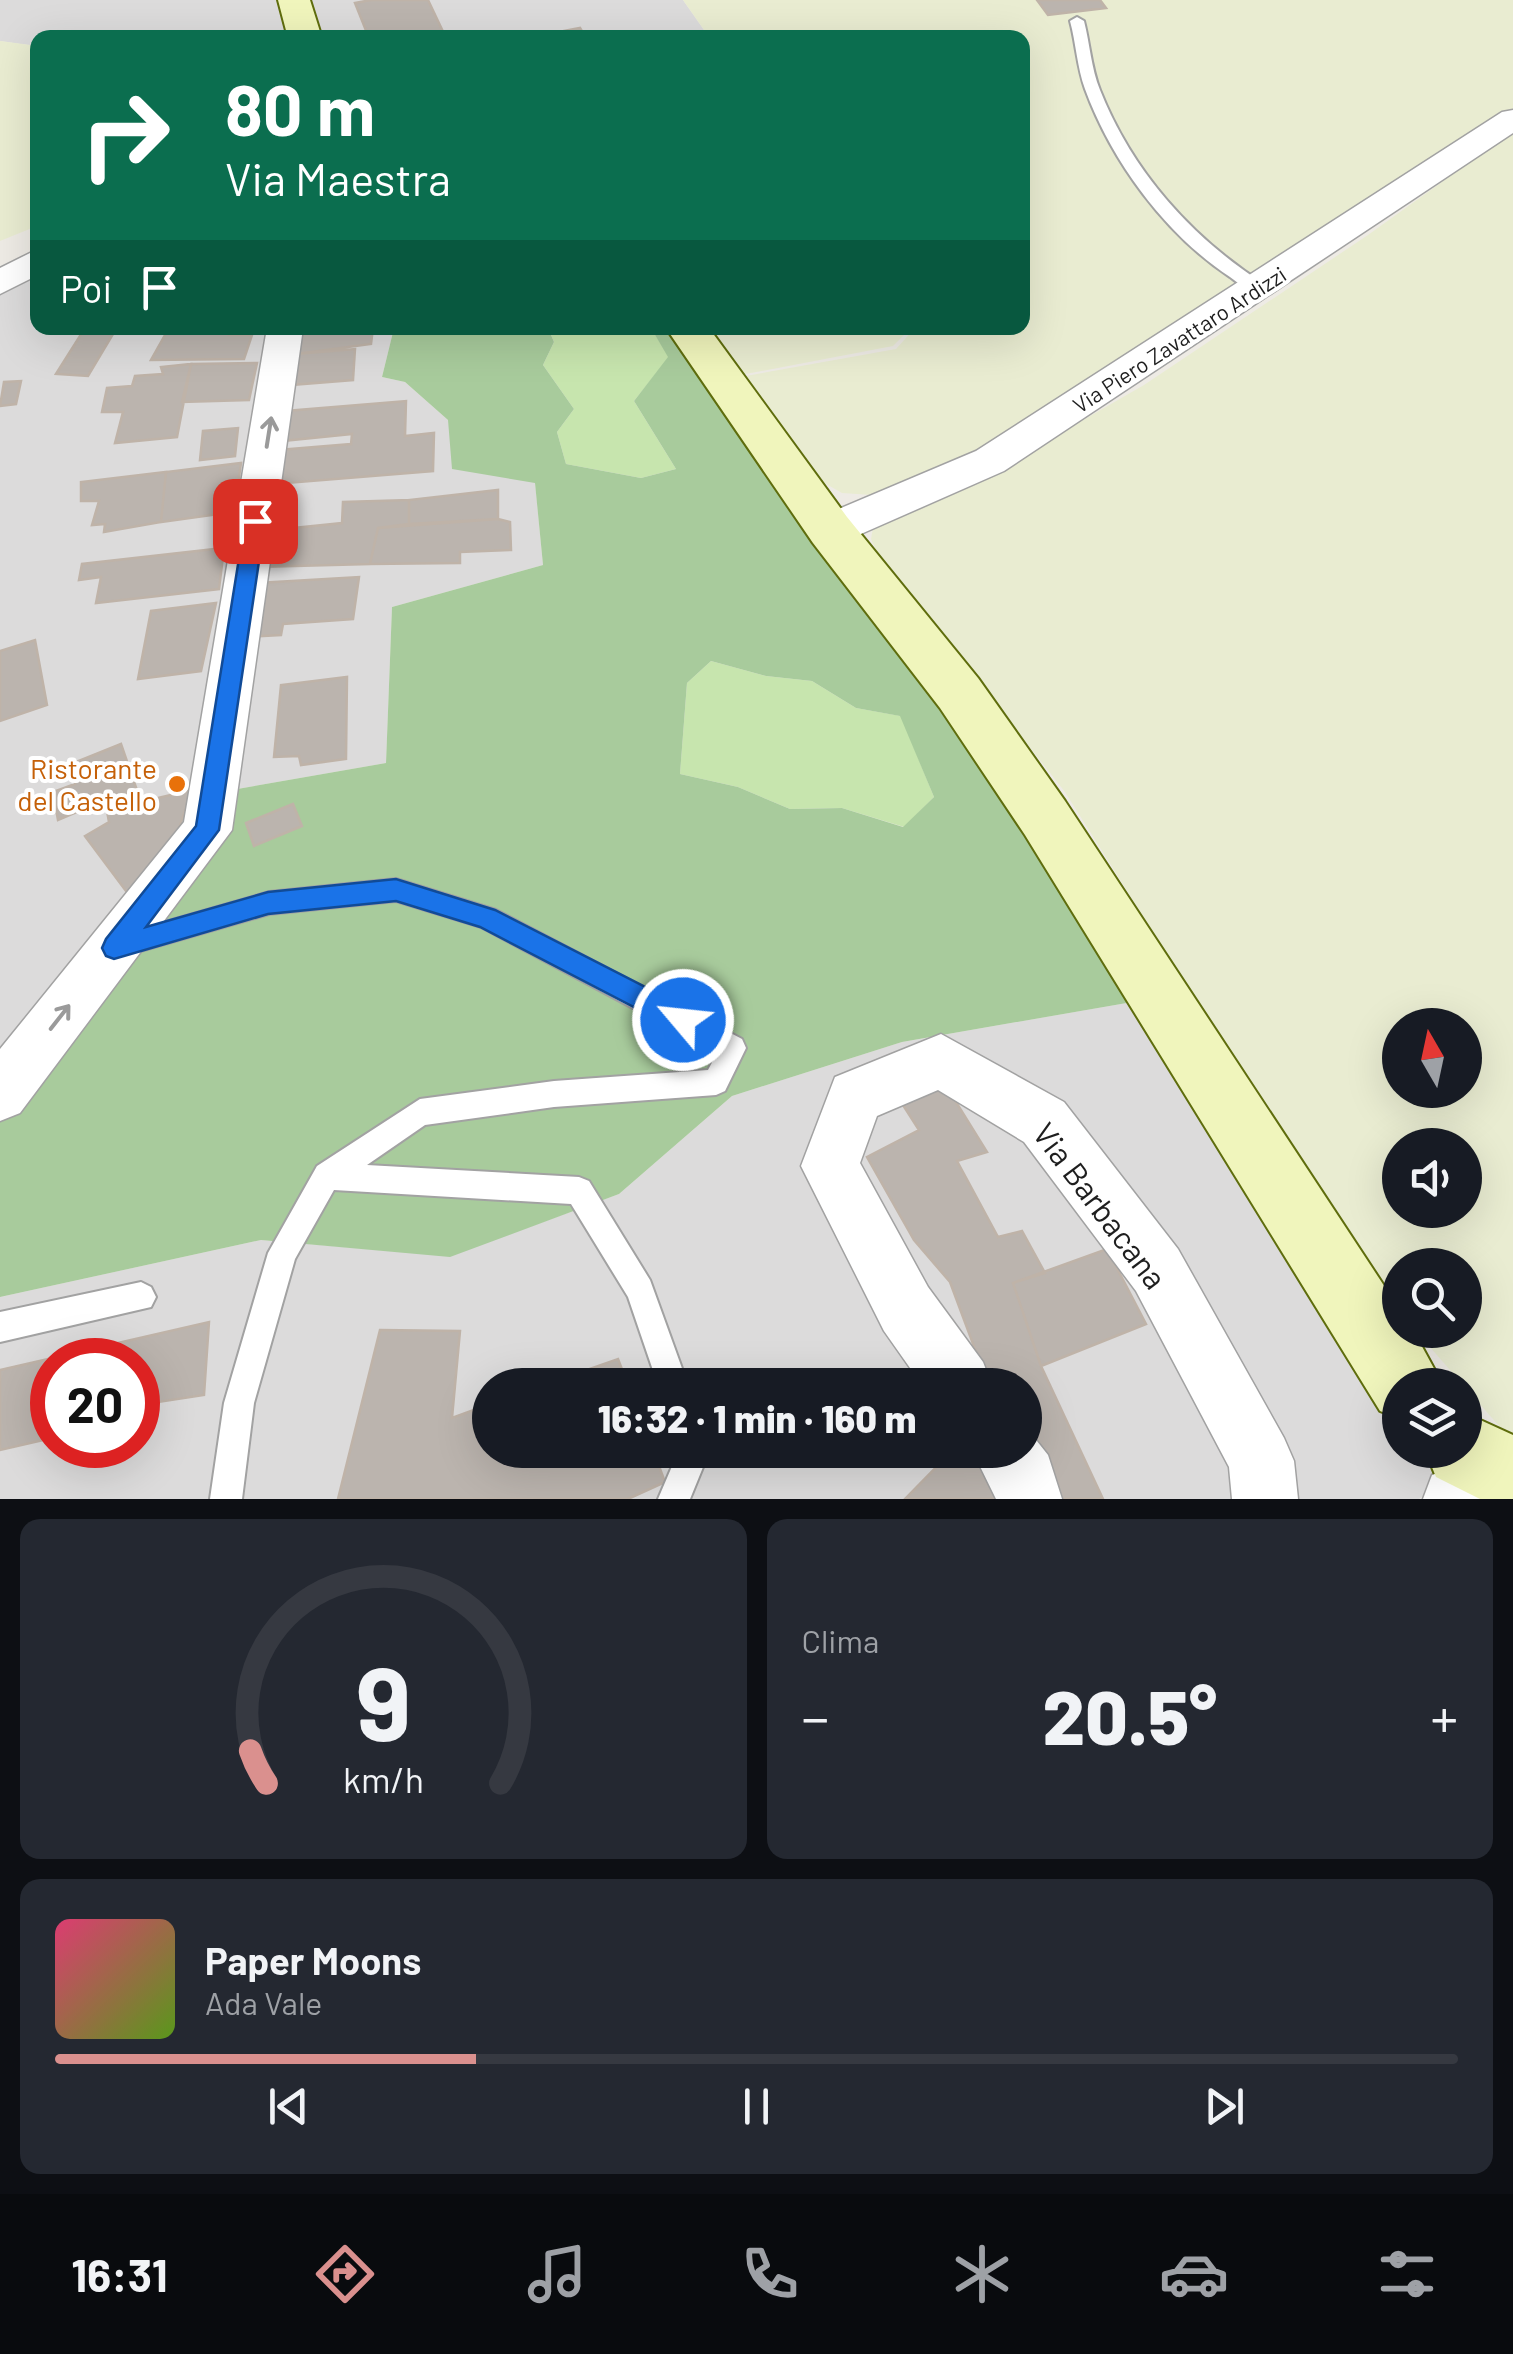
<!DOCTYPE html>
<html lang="it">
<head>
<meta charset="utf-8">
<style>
	body { margin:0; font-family:Barlow,sans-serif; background:#242831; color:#f1f3f6; height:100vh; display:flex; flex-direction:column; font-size:38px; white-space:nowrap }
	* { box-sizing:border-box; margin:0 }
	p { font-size:32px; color:#9ea1a6 }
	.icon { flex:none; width:55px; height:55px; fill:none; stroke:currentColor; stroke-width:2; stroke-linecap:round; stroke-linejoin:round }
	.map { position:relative; height:1499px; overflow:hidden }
	.sheet { display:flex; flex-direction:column; gap:20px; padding:20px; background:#0d0f14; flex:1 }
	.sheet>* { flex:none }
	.guide { position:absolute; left:30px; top:30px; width:1000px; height:305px; border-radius:20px; box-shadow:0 10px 40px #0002; background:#0b6e4f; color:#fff; overflow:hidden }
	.needle { width:65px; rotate:351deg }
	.buttons { position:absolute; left:1382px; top:1008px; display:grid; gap:20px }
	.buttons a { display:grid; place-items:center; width:100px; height:100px; border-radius:50%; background:#171b24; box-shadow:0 10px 40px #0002; font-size:50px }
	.speed { position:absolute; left:30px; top:1338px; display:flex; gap:20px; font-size:50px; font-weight:700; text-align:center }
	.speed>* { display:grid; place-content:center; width:130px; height:130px; border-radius:50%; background:#171b24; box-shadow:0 10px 40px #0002; line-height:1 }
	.speed .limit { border:15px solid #d22; background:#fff; color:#111 }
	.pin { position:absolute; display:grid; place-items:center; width:85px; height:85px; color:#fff; margin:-42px; border-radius:20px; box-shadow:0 5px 15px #0006 }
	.me { position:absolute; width:110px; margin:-55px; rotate:298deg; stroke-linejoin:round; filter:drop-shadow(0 0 8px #0008) }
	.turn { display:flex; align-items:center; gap:35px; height:210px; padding:0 30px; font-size:45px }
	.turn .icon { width:130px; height:130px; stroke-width:2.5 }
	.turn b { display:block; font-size:70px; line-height:85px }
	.then { display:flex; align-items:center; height:95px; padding:0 30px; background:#0003; gap:20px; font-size:38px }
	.big { font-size:75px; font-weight:800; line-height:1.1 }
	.sheet .card { flex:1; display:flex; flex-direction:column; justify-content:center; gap:15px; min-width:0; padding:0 35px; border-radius:20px; background:#242831 }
	.sheet .dial { align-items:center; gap:0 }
	.dial svg { height:260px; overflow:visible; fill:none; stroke:#363941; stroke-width:7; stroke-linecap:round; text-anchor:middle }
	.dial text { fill:#f1f3f6; stroke:none }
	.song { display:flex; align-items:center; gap:30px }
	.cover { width:120px; height:120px; border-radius:15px; background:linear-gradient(135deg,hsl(340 70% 55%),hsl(90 70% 35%)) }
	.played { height:10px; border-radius:5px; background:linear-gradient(90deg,#da908e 30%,#363941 30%) }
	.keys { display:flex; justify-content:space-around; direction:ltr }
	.heat { display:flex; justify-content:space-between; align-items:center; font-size:55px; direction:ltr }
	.sheet .tiles { flex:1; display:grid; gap:20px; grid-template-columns:1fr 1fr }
	.card:last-child { grid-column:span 2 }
	.trip { position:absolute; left:472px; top:1368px; width:570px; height:100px; border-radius:50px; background:#171b24; box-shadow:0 10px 40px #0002; font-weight:800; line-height:100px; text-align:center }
	.tab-bar { display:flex; height:160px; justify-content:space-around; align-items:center; background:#090b0e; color:#9ea1a6 }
	.tab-bar .icon { width:70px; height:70px }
	.tab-bar .active { color:#da908e }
	.tab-bar b { font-size:45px; color:#f1f3f6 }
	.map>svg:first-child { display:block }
	.residential { fill:#dcdbdb; fill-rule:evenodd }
	.farmland { fill:#e9ecd1; fill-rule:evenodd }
	.grass { fill:#c7e5ae }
	.forest { fill:#a8cb9c; fill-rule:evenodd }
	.building { fill:#bbb4ae; stroke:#bfb3a8; stroke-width:2.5 }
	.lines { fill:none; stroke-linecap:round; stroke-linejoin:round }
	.lane-casing { stroke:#a2a2a2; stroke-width:4 }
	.street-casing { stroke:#a2a2a2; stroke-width:3 }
	.secondary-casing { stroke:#5f6d0d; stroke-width:4 }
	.lane { fill:#fff; fill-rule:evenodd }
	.street { fill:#fff; fill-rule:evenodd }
	.secondary { fill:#f0f5bc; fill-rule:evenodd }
	.oneway { stroke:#9a9a9a }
	.route { fill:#1a73e8; stroke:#114b97; stroke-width:2.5 }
	.food-dot { fill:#e8710a; stroke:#fff; stroke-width:4 }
	.labels { text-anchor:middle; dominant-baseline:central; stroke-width:8; stroke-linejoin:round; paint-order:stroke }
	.far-street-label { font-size:22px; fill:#1e1e1e; stroke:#fff }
	.food-label { font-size:28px; fill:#c56008; stroke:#fff; text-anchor:end }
	.near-street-label { font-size:32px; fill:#1e1e1e; stroke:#fff }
</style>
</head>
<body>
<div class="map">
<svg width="1513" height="1499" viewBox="0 0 1513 1499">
	<rect width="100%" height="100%" fill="#eeebe5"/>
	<path class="residential" d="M0,0h284l12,37 -258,1 -1,8 -16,-2 -21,-3z
		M303,0h380l26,37h-394z
		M37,269l1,59h242l-80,501 -200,251v-785z
		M293,328h101l-12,49 23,5 43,38 87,62 8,83 -151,42 -6,156 -160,28 35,-285z
		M1144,1000l256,399v51h32l15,32 -28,17h-1419v-202l261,-57 189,16 169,-62 113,-98 170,-54zM52,1360h86v85h-86zM490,1385h535v65h-535z"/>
	<path class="farmland" d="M683,0h830v110l-524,336 -117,49 -30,-2 -23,-13 -73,-104 150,-27 19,-21h107v-290l-313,-1z
		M0,41l38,5 -1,180 -37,15z
		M1513,131v1311l-98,-112h50v-65h-65v44l-117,-170 -218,-347 -187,-238 -7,-15 2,-11 134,-64 137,-79 224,-150zM1400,1025h65v65h-65zM1400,1145h65v65h-65z
		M696,328h215l-18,18 -163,31z"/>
	<path class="grass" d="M548,328h103l18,29 -35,44 42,68 -35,9 -75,-14 -9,-32 17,-23 -31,-44 11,-23z
		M711,661l55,15 46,5 44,27 45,8 33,81 -30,30 -62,-19 -52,1 -52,-22 -58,-13 7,-91z"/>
	<path class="forest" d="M394,328h154l6,14 -11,23 31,44 -17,23 9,32 75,14 35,-9 -42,-68 34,-44 -17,-29h27l466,672 -242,42 -170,54 -113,98 -169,63 -189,-17 -261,57v-182l226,-324 160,-28 6,-156 151,-42 -8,-82 -83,-14 -4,-49 -43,-38 -23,-5zM711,661l55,15 46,5 44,27 44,8 34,81 -31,30 -61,-19 -52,1 -52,-22 -58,-13 7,-91z"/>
	<path class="building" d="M371,0h57l18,38h-77l-14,-35z
		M1037,0h63l6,8 -58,7z
		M580,28l6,10 -48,-2z
		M85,328l31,1 -28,47 -32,-2z
		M169,328l60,1v6h23l-8,24 -93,1z
		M300,328h73l-2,16 -75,10z
		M355,349l-2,31 -63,5 6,-31z
		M257,363l-8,37 -67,2 9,-38z
		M191,364l-14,73 -62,6 8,-31h-21l5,-24 25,-2 3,-10 28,-2 -2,-7z
		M21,381l-5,23 -16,2 4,-24z
		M406,401l-1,35 29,-3 -1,38 -158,13 4,-34 72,-6 1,-10 -70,7 4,-30z
		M238,428l-3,28 -35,4 3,-29z
		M241,463l-7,49 -73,10 5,-50z
		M166,472l-5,50 -57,10 1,-8 -13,1 7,-24h-18v-19z
		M498,490v29l-89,5v-24z
		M409,500v24l-31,4 -8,36 -112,3 7,-36 77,-8 1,-21z
		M498,519l12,3 1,28 -51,2v11l-90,1 8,-36z
		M224,548l-5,41 -123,14 5,-26 -22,3 3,-16z
		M359,577l-6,42 -70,5 -2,11 -34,2 11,-54z
		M216,603l-15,68 -63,8 13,-68z
		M35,640l12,65 -47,16v-70z
		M347,677l-1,82 -45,6 -2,-9 -25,1 7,-72z
		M121,744l20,58 51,-12 -25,74 -38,31 -44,-59 24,-14 -4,-22 -47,20 -5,-28 22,-8 -4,-20z
		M293,804l9,22 -48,20 -8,-23z
		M946,1086l41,66 -30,9 41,76 24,-6 23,42 -32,10 28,83 62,133h-47l-31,-63v-51l-37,-1 -38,-102 -36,-42 -47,-83 52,-27 -16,-25z
		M1107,1249l39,75 -105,42 -28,-83z
		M209,1322l-5,73 -66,10v-45h-86v78l-52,12v-80z
		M380,1330l80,1 -8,87 38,-14v46h163l12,32 -37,17h-290z
		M618,1359l10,26h-84z
		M953,1450h40l34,49h-122z"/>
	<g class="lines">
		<defs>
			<path id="lane" d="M1077,17l7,4c6,23 7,47 16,69 32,81 91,147 164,194v8c-13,2 -23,-7 -34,-15 -65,-43 -118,-115 -145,-188 -8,-22 -9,-46 -15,-68z
				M396,879l100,31 246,129 4,9 -21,43 -9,4 -162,12 -129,18 -58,40 212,12 10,4 61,99 38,105h-30l-30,-88 -57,-93 -237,-14 -39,69 -41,144 -12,96h-32l14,-96 44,-150 49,-87 103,-67 134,-18 154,-11 9,-17 -236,-126 -85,-26 -127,13 -146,42 -9,-3 -3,-8 3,-8 9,-3 146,-42z
				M141,1282l10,5 5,10 -5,10 -151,35v-30z
				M679,1450h31l-20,49h-32z"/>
			<path id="street" d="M1513,110v23l-509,338 -159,70 -15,4 -15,-4 -6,-11 6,-11 161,-68 526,-339z
				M38,249v26l-38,19v-26z
				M267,328h36l-71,502 -212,283 -20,8v-72l184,-227z
				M941,1034l123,68 114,147 106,189 10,23 4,38h-66l-3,-32 -93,-176 -112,-149 -86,-52 -61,26 -17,47 68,124 55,75 9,23h-70l-38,-54 -83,-165 34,-89z
				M1025,1426l23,29 14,44h-66l-24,-49h53z
				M1513,1445v54h-90l9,-24z"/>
			<path id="secondary" d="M278,0h32l12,38h-34z
				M666,328h43l138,189 131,161 87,123 335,509v20h13l30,55h-43v34l-20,-8 -355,-576 -85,-127 -127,-165z
				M1465,1413l48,22v64h-33l-44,-22 -11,-27h40z"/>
		</defs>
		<use href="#lane" class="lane-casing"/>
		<use href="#street" class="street-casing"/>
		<use href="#secondary" class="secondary-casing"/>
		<use href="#lane" class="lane"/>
		<use href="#street" class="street"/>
		<use href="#secondary" class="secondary"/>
	</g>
	<defs><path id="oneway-shaft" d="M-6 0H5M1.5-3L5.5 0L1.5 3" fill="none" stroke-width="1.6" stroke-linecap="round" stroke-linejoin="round" transform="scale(2.5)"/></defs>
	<g class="oneway">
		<use href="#oneway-shaft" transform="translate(269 432) rotate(-81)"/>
		<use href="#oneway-shaft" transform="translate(60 1017) rotate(-52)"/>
	</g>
	<path class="route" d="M255,513l10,8 -46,309 -73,97 122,-35 128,-13 99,31 197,101 4,9 -4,8 -9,4 -9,-4 -194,-101 -84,-26 -128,13 -154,45 -8,-3 -4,-8 4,-9 90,-113 49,-305z"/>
	<circle class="food-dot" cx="177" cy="784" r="10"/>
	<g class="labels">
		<g class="far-street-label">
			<text transform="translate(1179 339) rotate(-33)">Via Piero Zavattaro Ardizzi</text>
		</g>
		<g class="food-label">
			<text x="157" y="768">Ristorante<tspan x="157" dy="32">del Castello</tspan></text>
		</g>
		<g class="near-street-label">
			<text transform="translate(1101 1205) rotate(53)">Via Barbacana</text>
		</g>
	</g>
</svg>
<div class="buttons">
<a><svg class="needle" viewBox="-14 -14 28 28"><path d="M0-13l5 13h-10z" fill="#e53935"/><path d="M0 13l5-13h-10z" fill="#9ea1a6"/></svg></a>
<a><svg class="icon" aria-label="sound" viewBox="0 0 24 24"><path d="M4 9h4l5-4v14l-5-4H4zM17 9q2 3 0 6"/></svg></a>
<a><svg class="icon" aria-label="search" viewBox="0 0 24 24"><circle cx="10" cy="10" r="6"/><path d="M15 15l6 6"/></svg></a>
<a><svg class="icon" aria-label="layers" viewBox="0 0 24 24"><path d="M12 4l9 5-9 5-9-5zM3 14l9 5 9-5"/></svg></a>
</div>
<div class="speed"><div class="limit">20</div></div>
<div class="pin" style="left:255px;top:521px;background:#d93025"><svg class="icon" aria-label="arrive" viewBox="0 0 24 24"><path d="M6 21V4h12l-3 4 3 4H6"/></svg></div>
<svg class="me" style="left:683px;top:1020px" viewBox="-20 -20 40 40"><circle r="17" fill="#1a73e8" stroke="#fff" stroke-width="3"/><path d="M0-11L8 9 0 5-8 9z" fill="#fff"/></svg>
<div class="trip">16:32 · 1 min · 160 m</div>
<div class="guide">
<div class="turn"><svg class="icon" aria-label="right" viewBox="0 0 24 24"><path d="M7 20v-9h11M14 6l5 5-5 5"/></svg><div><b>80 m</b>Via Maestra</div></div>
<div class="then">Poi<svg class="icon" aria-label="arrive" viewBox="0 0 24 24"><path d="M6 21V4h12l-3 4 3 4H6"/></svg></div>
</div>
</div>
<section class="sheet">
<div class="tiles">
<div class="card dial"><svg viewBox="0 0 100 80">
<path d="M14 69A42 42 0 1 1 86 69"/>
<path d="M14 69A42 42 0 0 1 9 59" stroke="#da908e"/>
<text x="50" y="56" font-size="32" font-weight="700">9</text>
<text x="50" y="72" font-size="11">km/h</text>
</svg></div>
<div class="card"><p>Clima</p>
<div class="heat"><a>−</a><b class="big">20.5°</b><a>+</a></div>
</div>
<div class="card">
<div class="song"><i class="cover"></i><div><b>Paper Moons</b><p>Ada Vale</p></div></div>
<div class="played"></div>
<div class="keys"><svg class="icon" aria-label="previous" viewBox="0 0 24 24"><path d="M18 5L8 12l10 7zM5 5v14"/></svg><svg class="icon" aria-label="pause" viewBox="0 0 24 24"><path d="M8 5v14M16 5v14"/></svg><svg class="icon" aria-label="next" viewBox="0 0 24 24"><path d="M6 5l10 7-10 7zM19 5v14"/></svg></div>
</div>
</div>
</section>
<nav class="tab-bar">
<b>16:31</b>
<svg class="icon active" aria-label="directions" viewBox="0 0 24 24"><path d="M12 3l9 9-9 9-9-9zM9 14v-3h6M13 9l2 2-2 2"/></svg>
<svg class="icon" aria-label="music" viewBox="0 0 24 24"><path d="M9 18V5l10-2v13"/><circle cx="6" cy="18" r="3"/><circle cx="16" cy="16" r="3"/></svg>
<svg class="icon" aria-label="phone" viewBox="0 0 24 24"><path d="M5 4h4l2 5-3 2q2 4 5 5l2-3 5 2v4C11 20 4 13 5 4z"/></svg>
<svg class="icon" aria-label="climate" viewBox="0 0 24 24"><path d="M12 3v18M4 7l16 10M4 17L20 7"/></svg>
<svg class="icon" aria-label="car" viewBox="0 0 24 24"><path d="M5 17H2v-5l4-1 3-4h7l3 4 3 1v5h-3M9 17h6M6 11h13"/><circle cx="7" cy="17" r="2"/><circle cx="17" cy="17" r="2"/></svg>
<svg class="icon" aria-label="filters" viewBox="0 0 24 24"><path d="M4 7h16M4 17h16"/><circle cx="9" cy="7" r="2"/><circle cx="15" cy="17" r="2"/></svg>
</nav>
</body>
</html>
